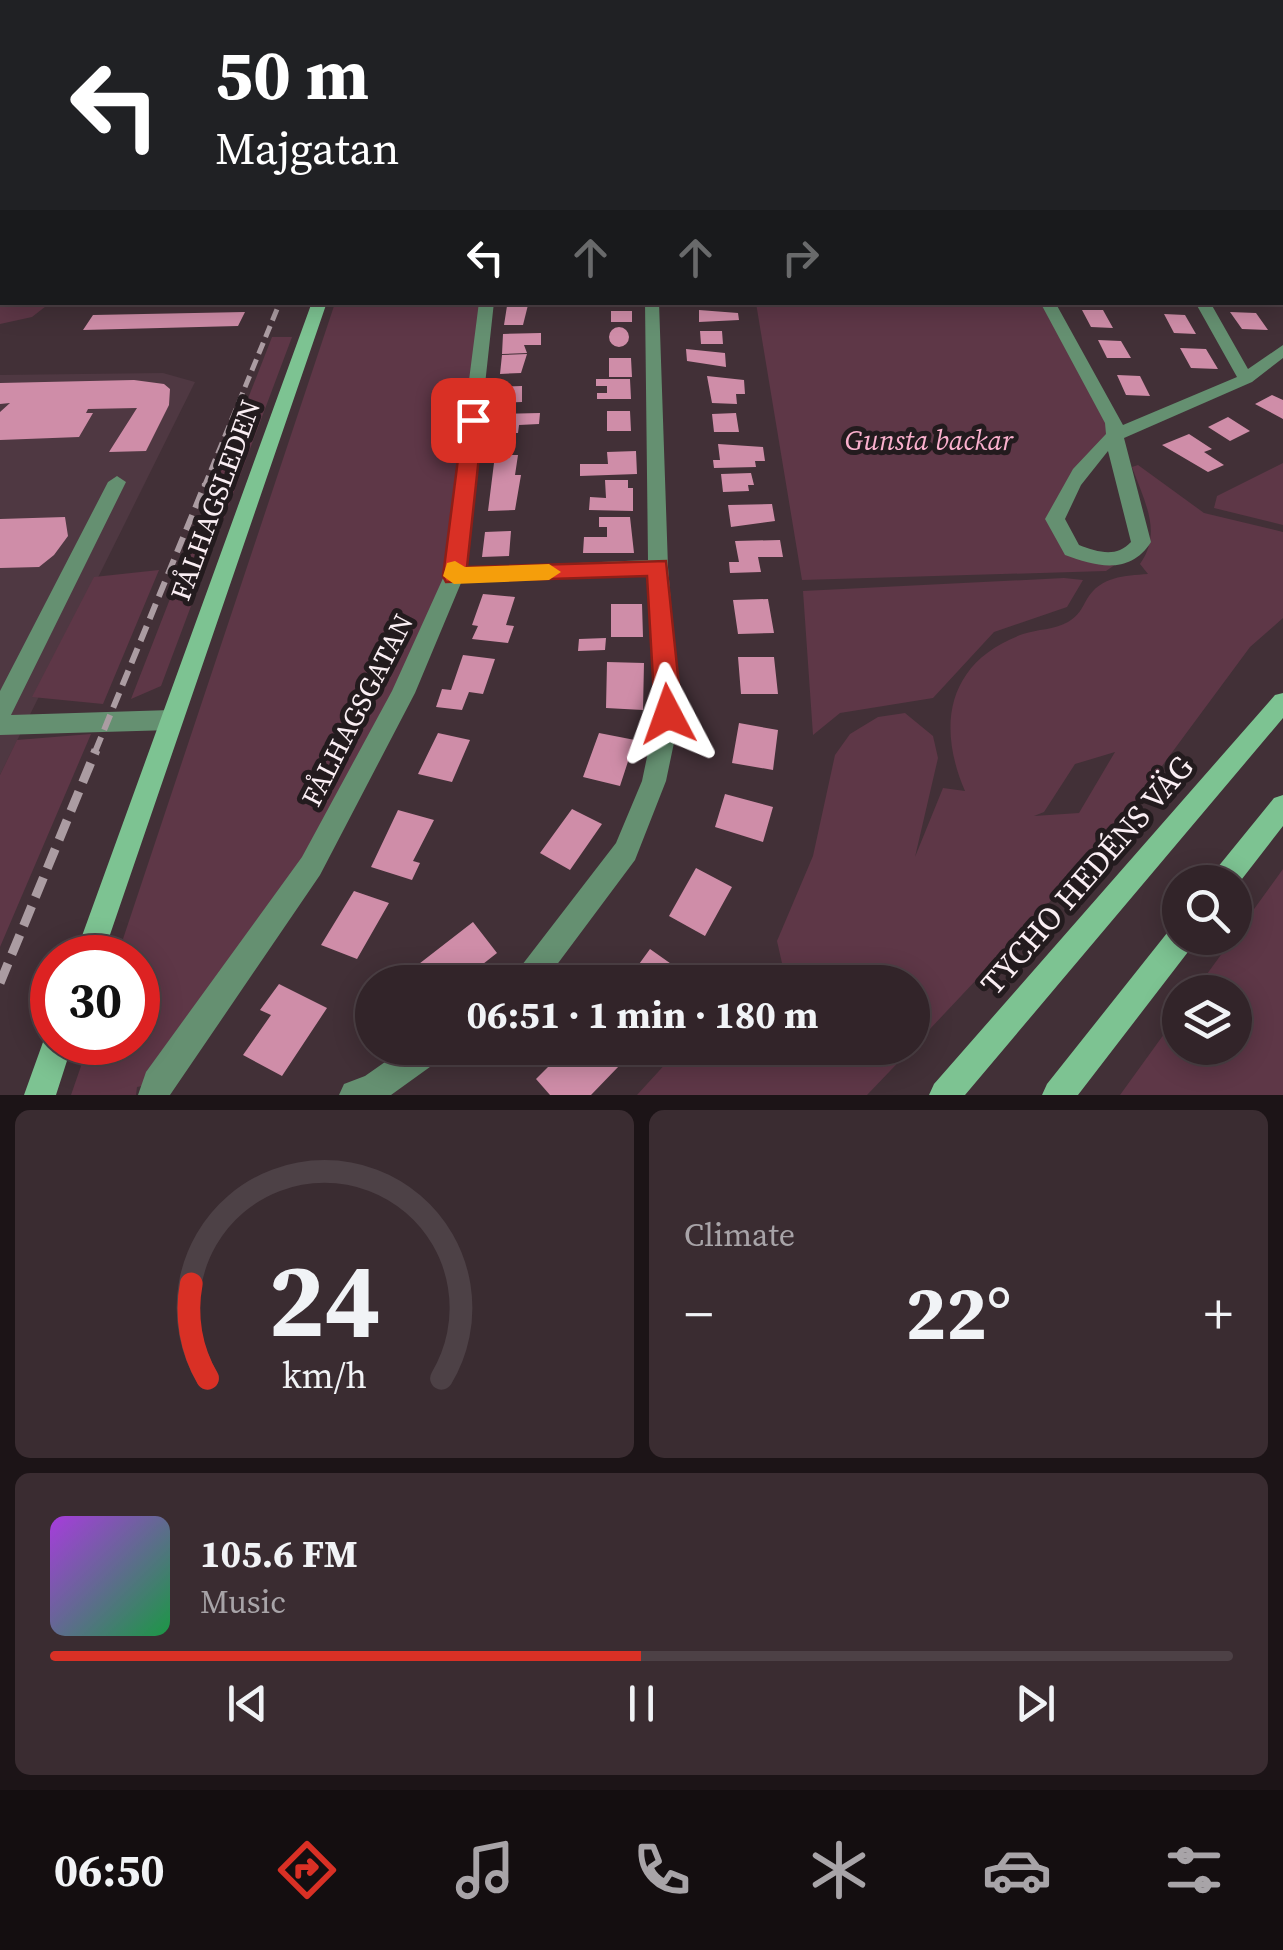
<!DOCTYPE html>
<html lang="en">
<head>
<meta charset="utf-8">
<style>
	body { margin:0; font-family:"Source Serif 4",serif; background:#3a2c31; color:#f1f3f6; height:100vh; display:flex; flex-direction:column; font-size:38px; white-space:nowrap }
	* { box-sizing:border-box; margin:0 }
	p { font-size:32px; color:#a8a4a8 }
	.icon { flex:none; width:55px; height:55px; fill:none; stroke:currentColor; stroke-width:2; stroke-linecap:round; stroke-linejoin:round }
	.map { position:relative; height:1095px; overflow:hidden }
	.panel { display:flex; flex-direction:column; gap:15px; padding:15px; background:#1c1417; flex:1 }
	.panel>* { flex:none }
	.guide { position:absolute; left:0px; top:0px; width:1285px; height:305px; box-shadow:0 5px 25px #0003,0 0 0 2px #4d4146; background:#202124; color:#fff; overflow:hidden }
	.tools { position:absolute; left:1162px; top:865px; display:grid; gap:20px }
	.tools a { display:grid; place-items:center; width:90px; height:90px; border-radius:50%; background:#322429; box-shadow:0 5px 25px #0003,0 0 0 2px #4d4146; font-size:50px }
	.speed { position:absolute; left:30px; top:935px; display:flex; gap:20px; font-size:50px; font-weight:700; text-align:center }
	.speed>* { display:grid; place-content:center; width:130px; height:130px; border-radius:50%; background:#322429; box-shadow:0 5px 25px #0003,0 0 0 2px #4d4146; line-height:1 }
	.speed .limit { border:15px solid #d22; background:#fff; color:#111 }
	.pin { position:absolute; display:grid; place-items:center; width:85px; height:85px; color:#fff; margin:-42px; border-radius:20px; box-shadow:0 5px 15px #0006 }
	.me { position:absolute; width:110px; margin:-55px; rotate:356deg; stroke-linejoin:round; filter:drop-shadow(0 0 8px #0008) }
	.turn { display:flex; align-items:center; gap:35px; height:210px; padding:0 50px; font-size:45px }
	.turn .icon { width:130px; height:130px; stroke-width:2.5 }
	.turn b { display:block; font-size:70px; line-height:85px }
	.lanes { display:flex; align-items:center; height:95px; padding:0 50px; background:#0003; justify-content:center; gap:50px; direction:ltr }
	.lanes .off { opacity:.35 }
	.big { font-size:75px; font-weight:700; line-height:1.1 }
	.panel .tile { flex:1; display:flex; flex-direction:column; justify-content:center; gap:15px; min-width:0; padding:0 35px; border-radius:15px; background:#3a2c31 }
	.panel .dial { align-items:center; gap:0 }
	.dial svg { height:260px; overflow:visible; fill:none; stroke:#4d4146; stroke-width:7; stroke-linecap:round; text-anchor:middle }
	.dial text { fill:#f1f3f6; stroke:none }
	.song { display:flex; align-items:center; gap:30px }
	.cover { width:120px; height:120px; border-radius:15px; background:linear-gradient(135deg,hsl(280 70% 55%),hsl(140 70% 35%)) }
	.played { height:10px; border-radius:5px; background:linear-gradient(90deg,#d93025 50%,#4d4146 50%) }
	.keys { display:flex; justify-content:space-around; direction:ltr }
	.heat { display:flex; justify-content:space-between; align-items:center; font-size:55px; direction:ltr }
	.panel .tiles { flex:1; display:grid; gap:15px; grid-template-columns:1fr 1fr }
	.tile:last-child { grid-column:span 2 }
	.trip { position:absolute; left:355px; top:965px; width:575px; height:100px; border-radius:50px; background:#322429; box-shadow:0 5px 25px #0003,0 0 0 2px #4d4146; font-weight:700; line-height:100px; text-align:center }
	.tabs { display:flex; height:160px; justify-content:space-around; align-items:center; background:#140e10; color:#a8a4a8 }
	.tabs .icon { width:70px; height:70px }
	.tabs .active { color:#d93025 }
	.tabs b { font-size:45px; color:#f1f3f6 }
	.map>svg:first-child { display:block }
	.built { fill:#4f3842 }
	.green { fill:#5e3747; fill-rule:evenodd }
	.building { fill:#cf8da8 }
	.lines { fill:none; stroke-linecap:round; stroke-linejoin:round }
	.minor { fill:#659071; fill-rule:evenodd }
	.secondary { fill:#7dc392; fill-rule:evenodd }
	.rail-far2 { stroke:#ab9ca2; stroke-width:5; stroke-dasharray:12 6; stroke-linecap:butt }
	.rail-far1 { stroke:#ab9ca2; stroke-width:6; stroke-dasharray:16 8; stroke-linecap:butt }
	.rail { stroke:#ab9ca2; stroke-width:9; stroke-dasharray:21 10; stroke-linecap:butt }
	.route { fill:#d93025; stroke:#8d1f18; stroke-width:2.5 }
	.slow { fill:#f59e0b }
	.labels { text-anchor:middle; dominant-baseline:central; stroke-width:10; stroke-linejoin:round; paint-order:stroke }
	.park-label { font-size:28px; font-style:italic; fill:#fab0cd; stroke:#231b1e }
	.street-label { font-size:28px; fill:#faeef3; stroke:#231b1e }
	.near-street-label { font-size:32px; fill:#faeef3; stroke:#231b1e }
</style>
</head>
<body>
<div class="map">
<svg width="1283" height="1095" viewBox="0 0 1283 1095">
	<rect width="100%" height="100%" fill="#423037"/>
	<path class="built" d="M0,0h413l-411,2 -2,74z
		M163,373l32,9 -195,393v-400z"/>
	<path class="green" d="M0,191l2,111 48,1 -18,14 -32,7z
		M335,303h152l-33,273 -143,290 -154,217 -20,4 -1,8h-65l18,-52 49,-1v-84l-21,-1z
		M756,303h291l67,120 -59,96 17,31 50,10 -16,11 -304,9z
		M272,337h20l-131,349 -30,13z
		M1283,463v62l-69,-17 3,-12z
		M1138,465l66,48 79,19v86l-33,29 -145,196 -192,204 -1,-65h-74l1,-9 -29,9h-84l9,-16 49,6 -7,-31 36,-85 22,-101 15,-21 28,-17 27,-4 28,23 5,22 -23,99 28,-69 22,3c-29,-67 -17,-130 58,-157 15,-5 31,-4 45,-12 11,-7 13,-12 19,-23 14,-23 37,-23 61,-25l-8,-10c23,-32 4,-63 -8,-97zM1115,752l-36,61 -45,3 10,-4 31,-48z
		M159,570l-56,134 -71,-7 62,-120z
		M1064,578l19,2 -16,27 -73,25 -61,66 -93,15 -27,22 -10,-144z
		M91,734l-91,213v-172l17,-35z
		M1283,869v226h-163l60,-83v36h55v-56h-41z
		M680,1048h232l-45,47h-230z"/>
	<path class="building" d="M528,305l-5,20h-19l3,-19z
		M699,310l39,3 1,7 -40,2z
		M1082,310h21l10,18 -22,-1z
		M611,311h21v11h-21z
		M245,312l-7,14 -155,4 10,-15z
		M1230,312l26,1 12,17 -26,-1z
		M1164,314l21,1 11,19 -22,-1z
		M609 337a10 10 0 1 1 20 0a10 10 0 1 1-20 0Z
		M700,331h22l1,13h-22z
		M541,333v12h-17l3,8 -25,1 1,-20z
		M1098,340l23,1 10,17h-24z
		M1180,348l26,1 12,20 -27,-1z
		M686,349l39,4 1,14 -39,-6z
		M527,354l-6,19 -21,1 2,-19z
		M609,358h22l1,19h-23z
		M1117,375l23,1 10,20 -24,-1z
		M707,376l37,4 1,14h-9l1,10 -25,-1z
		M596,379h34l1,20h-34v-6h10v-7h-11z
		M134,380l30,4 6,5 -1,16 -23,46 -37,1 28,-44 -49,1 -2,4h7l-14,24 -79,3v-28l10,-9 -10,1v-21z
		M522,386v16l-25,1 1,-16z
		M1272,395l11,5v19l-28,-15z
		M607,411h23l1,20h-24z
		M540,413l-1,11 -20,1 -1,8h-24l3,-19z
		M736,413l3,19h-25l-2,-18z
		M1228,417l22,14 -20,10 -22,-14z
		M1189,434l23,15 -8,3 20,13 -16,7 -46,-27z
		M718,444l45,3 2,14h-10l1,6 -42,1 -1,-8h7z
		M636,451l1,23 -57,2v-12h28l-1,-12z
		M495,455h23l-3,20h6l-6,35 -27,1z
		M751,473l3,12h-6l1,6 -26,1 -2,-18z
		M605,480h23v8h5v23l-44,-1 1,-13 16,1z
		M772,504l3,17 -44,6 -3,-22z
		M65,517l3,19 -14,19 -15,12 -39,1v-49z
		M599,517h31l4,36h-51l1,-16h23v-10h-8z
		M511,531l-2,25 -27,1 3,-25z
		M780,540l3,17h-25l3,15 -31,1 -1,-11h10l-4,-21z
		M483,594l32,3 -9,28 8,1 -6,17 -36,-4 6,-13 -6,-1z
		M768,599l6,34 -36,1 -5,-34z
		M611,604h31l1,33h-32z
		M606,638l-1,12 -27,1 1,-12z
		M463,655l32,4 -12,35 -14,-2 -7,18 -26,-3 6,-18 9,1z
		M738,657h36l4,37h-37z
		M607,662l37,1 -1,47 -37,-2z
		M739,723l39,7 -5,40 -41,-7z
		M438,733l32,7 -18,42 -34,-8z
		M599,733l36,7 -15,46 -37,-9z
		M725,794l48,13 -10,35 -48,-15z
		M572,809l30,15 -32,46 -30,-17z
		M398,810l36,10 -21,41 7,2 -8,17 -41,-13z
		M696,868l36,19 -27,49 -36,-20z
		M354,891l35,12 -32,56 -36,-14z
		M473,922l24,31 -37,29h-34l-11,-15z
		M650,949l34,24 -7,9h-51z
		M279,984l48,24 -45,68 -39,-21 28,-40 -11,-5z
		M567,1048h34l18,18 -28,29h-41l-14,-16z"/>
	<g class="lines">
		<path class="minor" d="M639,0h8v2h-8z
			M2,9v6l-2,1v-6z
			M1282,23h1v6h-1z
			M0,25h2v6h-2z
			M1282,185h1v8h-1z
			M479,302h15l-29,266 183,-8 -3,-258h14l9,265 12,147 -14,67 -31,79 -91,122h-37l4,-10 11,-7 94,-122 26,-62 14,-67 -8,-139 -187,8 -46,110 -95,182 -150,220h-32l8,-23 156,-215 90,-166 52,-115z
			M1040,302h15l68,123 114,-48 -42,-75h15l38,67 35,-24v13l-31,24 -128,56 27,104c-21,33 -54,25 -86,13l-20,-36 28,-50 33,-35 -1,-11zM1108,451l23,91c-15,16 -33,10 -52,3l-14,-26 16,-34z
			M117,476l9,6 -115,233 160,-5 8,3 4,7 -4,7 -8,3 -171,5v-44l108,-209z
			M405,1048h40l-4,11 -50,36h-52l5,-11 21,-8z"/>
		<path class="secondary" d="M312,302h15l-225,656h-28z
			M1283,693v25l-318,377h-36l5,-11 341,-389z
			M1283,795v31l-48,62v-6h-25l3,-9 61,-75z
			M1180,925v13h15l-4,10 -113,147h-36l5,-11 124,-156z
			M52,1029v13h21l-17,53h-32l23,-64z"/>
		<path class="rail-far2" d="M204,487l76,-185"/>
		<path class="rail-far1" d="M95,752l110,-268"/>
		<path class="rail" d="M0,983l96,-233"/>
	</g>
	<path class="route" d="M473,414l10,6 -16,147 199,-6 16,153 -4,8h-19l-4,-8 -8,-138 -201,6 -3,-6 20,-156z"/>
	<path class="slow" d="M455,561l10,6 84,-3 12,8 -12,8 -95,4 -11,-8 4,-13z"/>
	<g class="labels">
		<g class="park-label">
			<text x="929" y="440">Gunsta backar</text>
		</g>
		<g class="street-label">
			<text transform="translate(215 500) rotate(-70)">FÅLHAGSLEDEN</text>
			<text transform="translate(357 710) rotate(-63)">FÅLHAGSGATAN</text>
		</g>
		<g class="near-street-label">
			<text transform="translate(1087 875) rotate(-49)">TYCHO HEDÉNS VÄG</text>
		</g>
	</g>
</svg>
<div class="tools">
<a><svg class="icon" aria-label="search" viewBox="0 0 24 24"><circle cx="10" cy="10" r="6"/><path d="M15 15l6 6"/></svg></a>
<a><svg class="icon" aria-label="layers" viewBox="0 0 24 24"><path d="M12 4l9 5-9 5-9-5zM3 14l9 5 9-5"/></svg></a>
</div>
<div class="speed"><div class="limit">30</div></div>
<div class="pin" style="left:473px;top:420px;background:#d93025"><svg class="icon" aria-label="arrive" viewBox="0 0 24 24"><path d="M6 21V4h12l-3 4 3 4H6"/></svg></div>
<svg class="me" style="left:668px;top:714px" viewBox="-20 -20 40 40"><path d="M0-17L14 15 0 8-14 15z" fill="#d93025" stroke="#fff" stroke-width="4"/></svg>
<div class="trip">06:51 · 1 min · 180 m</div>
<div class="guide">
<div class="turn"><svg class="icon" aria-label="left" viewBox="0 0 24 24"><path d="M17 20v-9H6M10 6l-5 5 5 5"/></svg><div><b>50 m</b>Majgatan</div></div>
<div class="lanes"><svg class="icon" aria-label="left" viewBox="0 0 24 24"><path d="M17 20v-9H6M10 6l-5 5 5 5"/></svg><svg class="icon off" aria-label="ahead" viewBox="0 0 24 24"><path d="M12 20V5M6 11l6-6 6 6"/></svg><svg class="icon off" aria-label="ahead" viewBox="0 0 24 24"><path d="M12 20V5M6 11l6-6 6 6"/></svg><svg class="icon off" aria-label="right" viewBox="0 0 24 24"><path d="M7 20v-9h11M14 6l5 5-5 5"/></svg></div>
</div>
</div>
<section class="panel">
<div class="tiles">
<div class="tile dial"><svg viewBox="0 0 100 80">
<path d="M14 69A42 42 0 1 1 86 69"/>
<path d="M14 69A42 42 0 0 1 9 40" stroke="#d93025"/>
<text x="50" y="56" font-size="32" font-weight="700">24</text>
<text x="50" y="72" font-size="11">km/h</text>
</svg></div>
<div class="tile"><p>Climate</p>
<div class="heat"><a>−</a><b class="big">22°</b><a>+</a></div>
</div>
<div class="tile">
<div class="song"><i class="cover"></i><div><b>105.6 FM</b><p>Music</p></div></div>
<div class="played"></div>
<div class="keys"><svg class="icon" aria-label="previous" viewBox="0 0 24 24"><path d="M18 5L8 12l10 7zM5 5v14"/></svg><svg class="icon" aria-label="pause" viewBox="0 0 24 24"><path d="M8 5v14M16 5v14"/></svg><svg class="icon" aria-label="next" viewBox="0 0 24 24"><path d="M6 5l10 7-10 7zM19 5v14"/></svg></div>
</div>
</div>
</section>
<nav class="tabs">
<b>06:50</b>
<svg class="icon active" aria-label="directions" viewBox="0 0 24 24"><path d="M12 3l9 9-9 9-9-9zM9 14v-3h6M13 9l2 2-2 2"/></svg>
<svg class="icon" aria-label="music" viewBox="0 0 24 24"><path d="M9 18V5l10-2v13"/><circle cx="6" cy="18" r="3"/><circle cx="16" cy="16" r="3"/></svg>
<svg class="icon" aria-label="phone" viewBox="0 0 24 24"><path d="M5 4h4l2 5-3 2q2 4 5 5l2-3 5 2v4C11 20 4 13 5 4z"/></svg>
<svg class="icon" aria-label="climate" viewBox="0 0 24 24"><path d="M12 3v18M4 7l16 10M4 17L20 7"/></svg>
<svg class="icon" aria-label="car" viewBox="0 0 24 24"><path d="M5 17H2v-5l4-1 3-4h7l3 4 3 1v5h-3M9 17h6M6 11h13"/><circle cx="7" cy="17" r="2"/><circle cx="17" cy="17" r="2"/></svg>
<svg class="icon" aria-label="filters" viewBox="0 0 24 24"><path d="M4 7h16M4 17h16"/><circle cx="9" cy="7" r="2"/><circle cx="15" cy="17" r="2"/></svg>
</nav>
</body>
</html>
